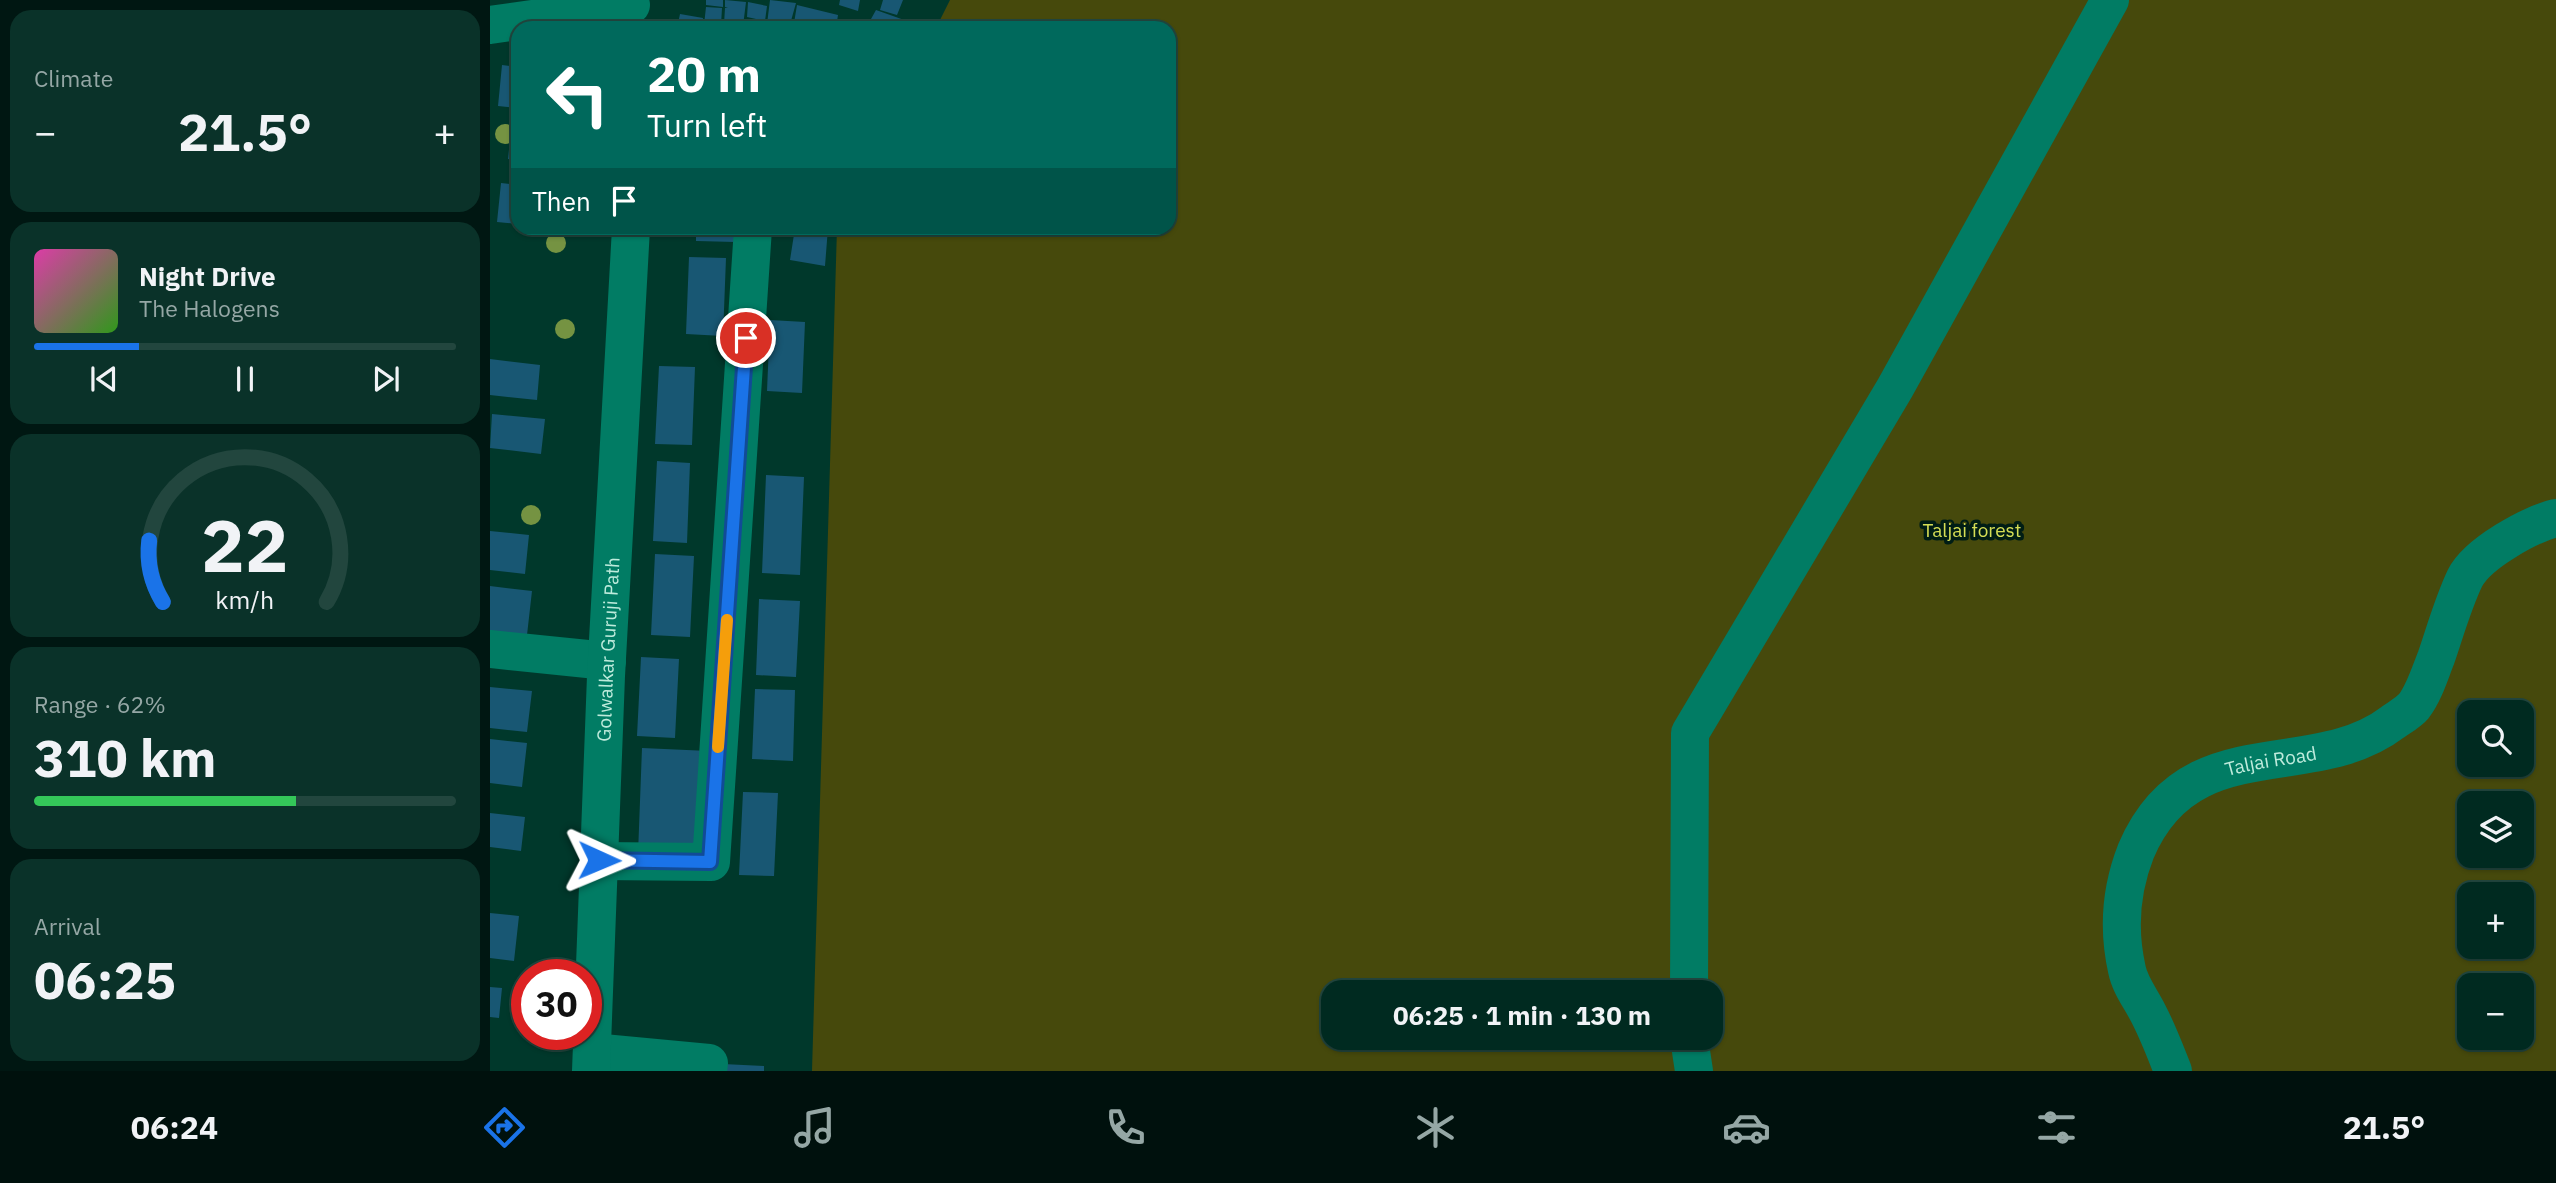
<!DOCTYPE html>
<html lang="en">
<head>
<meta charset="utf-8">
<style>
	body { margin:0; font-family:"IBM Plex Sans",sans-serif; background:#0a3229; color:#f1f3f6; height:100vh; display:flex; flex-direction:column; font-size:26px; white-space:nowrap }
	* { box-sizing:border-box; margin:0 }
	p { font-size:23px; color:#95a7a5 }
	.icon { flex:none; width:38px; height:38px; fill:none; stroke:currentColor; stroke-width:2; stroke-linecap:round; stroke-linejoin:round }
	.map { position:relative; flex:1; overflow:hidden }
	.sheet { display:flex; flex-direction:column; gap:10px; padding:10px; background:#001712; width:490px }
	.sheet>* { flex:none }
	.guide { position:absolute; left:21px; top:21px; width:665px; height:214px; border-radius:21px; box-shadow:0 2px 5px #0004,0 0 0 2px #22463e; background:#00695c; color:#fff; overflow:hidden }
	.controls { position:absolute; left:1967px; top:700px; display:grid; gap:14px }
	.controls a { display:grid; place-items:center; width:77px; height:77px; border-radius:14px; background:#002a20; box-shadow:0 2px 5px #0004,0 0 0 2px #22463e; font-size:35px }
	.speed { position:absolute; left:21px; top:959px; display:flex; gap:14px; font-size:35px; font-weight:700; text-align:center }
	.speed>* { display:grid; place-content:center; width:91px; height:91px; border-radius:50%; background:#002a20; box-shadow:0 2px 5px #0004,0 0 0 2px #22463e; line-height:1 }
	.speed .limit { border:10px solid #d22; background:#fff; color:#111 }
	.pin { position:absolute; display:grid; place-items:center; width:60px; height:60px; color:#fff; margin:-30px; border:4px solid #fff; border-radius:50%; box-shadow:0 2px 7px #0007 }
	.me { position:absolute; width:77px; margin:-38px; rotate:91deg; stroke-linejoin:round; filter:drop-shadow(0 0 5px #0008) }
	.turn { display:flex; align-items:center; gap:24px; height:147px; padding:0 21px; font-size:32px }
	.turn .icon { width:91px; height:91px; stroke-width:2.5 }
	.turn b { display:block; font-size:49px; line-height:60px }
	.then { display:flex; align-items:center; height:66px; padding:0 21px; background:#0003; gap:14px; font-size:26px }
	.big { font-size:52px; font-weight:700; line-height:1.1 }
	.sheet .widget { flex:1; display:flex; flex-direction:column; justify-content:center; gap:10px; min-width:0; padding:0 24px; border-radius:21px; background:#0a3229 }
	.sheet .dial { align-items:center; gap:0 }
	.dial svg { height:182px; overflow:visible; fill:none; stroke:#22463e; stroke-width:7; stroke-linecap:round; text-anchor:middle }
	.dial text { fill:#f1f3f6; stroke:none }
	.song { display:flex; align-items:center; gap:21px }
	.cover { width:84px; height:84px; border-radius:10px; background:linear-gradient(135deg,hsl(320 70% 55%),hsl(110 70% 35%)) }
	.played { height:7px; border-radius:4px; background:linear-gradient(90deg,#1a73e8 25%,#22463e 25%) }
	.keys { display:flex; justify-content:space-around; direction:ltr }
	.heat { display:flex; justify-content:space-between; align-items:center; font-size:38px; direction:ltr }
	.charge { height:10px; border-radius:5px; background:linear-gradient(90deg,#34c759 62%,#22463e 0) }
	.trip { position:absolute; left:831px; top:980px; width:402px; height:70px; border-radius:21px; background:#002a20; box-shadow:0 2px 5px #0004,0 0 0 2px #22463e; font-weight:700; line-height:70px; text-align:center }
	.tab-bar { display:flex; height:112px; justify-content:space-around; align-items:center; background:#00110d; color:#95a7a5 }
	.tab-bar .icon { width:49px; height:49px }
	.tab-bar .on { color:#1a73e8 }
	.tab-bar b { font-size:32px; color:#f1f3f6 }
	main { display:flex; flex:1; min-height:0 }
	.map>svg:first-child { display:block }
	.green { fill:#46490c; fill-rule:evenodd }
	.building { fill:#185773 }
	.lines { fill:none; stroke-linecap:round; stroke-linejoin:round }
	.minor { stroke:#017c64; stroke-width:38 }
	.tree { fill:#759342 }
	.route-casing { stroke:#114b97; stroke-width:18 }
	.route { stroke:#1a73e8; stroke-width:12 }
	.slow { stroke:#f59e0b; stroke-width:12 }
	.labels { text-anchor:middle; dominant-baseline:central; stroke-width:7; stroke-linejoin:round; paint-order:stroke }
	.park-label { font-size:19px; fill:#d5de55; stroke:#001d15 }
	.street-label { font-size:19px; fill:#beebdc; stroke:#001d15 }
</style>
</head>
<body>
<main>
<section class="sheet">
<div class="widget"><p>Climate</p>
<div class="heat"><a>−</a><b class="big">21.5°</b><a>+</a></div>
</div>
<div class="widget">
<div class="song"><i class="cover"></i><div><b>Night Drive</b><p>The Halogens</p></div></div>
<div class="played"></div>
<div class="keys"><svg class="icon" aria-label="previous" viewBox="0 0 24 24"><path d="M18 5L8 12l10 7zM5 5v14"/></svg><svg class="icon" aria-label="pause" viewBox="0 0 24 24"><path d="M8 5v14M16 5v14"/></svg><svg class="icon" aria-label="next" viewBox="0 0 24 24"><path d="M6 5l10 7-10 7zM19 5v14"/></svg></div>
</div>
<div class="widget dial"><svg viewBox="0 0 100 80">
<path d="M14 69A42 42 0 1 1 86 69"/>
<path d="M14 69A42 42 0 0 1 8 42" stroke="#1a73e8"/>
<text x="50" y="56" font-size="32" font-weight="700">22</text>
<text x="50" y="72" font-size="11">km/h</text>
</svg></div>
<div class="widget"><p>Range · 62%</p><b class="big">310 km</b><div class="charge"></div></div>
<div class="widget"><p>Arrival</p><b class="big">06:25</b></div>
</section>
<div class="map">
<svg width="2066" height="1071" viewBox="0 0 2066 1071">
	<rect width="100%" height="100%" fill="#00382b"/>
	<path class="green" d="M460,0h1606v1071h-1744l25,-843h332v-200h-233zM1979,712h53v53h-53zM1979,803h53v53h-53zM1979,894h53v53h-53zM1979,985h53v53h-53zM844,992h378v46h-378z"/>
	<path class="building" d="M216,0h17v7l-17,-2z
		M235,0l21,2 -3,24 -19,-2 1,-16h3l-3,-1z
		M280,0l26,3 -7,25 -22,-4z
		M350,0h20l-2,11 -19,-6z
		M393,0h20l-6,15 -17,-5z
		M258,2l19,4 -2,15 -18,-4z
		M307,5l41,10 -2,13 -42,-5z
		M216,7l16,1 -1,17h-17z
		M386,10l31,11 -3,7h-38z
		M190,14l23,4 -1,10h-25z
		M12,65l16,2v41l-20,-2z
		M22,120l6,1v39l-10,-1z
		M11,183l17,2v39l-21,-2z
		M206,228h41l-1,14 -40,-1z
		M305,228h33l-3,38 -35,-6z
		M199,257l37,1 -3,78 -37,-2z
		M280,320l35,2 -3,71 -35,-2z
		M0,359l50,6 -3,35 -47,-5z
		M169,366l36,1 -3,78 -37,-1z
		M2,414l53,5 -4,35 -51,-6z
		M167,461l33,2 -3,80 -34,-2z
		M276,475l38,2 -4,98 -38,-2z
		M0,531l39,4 -4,39 -35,-4z
		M165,554l39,2 -4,81 -39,-2z
		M0,586l42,5 -5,44 -37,-4z
		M269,599l41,2 -4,76 -40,-2z
		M151,657l38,2 -4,79 -38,-2z
		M0,687l42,4 -5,41 -37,-4z
		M265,689l40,1 -2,71 -41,-2z
		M0,739l37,4 -5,44 -32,-4z
		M152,748l67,3 -4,105 -67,-2z
		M253,792l35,1 -4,83 -35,-1z
		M0,813l35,4 -4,34 -31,-4z
		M0,913l29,3 -5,45 -24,-3z
		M0,987l12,1 -3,30 -9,-1z
		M233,1064l41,2v5h-41z"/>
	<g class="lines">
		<g class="minor">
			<path d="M0,25l141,-20"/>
			<path d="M0,649l117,12"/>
			<path d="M109,861l112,1 42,-634"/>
			<path d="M1199,992l1,-259 205,-345 215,-388"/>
			<path d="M1199,1038l5,33"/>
			<path d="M102,1052l117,11 -1,8"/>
			<path id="s1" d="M101,1071l15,-395 25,-448"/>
			<path id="s2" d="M1683,1071c-8,-20 -15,-39 -25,-58 -7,-14 -18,-28 -21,-43 -9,-40 -6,-81 9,-119 53,-125 176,-67 257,-129 7,-5 16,-10 21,-16 10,-13 16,-33 22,-48 9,-26 17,-55 29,-80 13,-25 64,-53 91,-60"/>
		</g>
	</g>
	<g class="tree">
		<circle cx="15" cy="134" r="10"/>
		<circle cx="66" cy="243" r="10"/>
		<circle cx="75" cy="329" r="10"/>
		<circle cx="41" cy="515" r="10"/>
	</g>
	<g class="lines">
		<defs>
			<path id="route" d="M109,860l111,2 36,-524"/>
		</defs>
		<use href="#route" class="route-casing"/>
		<use href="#route" class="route"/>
		<path class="slow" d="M228,747l9,-127"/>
	</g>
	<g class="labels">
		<g class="park-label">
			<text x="1482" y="530">Taljai forest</text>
		</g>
		<g class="street-label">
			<text stroke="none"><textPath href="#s1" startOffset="422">Golwalkar Guruji Path</textPath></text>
			<text stroke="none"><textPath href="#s2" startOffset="404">Taljai Road</textPath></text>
		</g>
	</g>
</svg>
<div class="controls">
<a><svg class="icon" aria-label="search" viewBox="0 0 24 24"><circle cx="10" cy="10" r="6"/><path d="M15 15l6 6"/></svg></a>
<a><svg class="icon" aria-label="layers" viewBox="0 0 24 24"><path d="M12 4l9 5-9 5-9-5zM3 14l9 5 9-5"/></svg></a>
<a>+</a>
<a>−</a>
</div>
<div class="speed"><div class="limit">30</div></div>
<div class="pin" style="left:256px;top:338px;background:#d93025"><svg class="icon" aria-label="arrive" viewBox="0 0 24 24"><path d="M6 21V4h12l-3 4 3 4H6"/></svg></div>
<svg class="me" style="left:109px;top:860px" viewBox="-20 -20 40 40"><path d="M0-17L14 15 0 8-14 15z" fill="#1a73e8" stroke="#fff" stroke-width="4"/></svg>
<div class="trip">06:25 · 1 min · 130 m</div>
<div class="guide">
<div class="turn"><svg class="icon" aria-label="left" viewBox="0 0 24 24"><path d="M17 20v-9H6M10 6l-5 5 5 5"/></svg><div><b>20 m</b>Turn left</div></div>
<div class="then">Then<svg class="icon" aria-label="arrive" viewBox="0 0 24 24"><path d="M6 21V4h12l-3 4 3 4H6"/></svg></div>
</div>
</div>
</main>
<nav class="tab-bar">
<b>06:24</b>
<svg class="icon on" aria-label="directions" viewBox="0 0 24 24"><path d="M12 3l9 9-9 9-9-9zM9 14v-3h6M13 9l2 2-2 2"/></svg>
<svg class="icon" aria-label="music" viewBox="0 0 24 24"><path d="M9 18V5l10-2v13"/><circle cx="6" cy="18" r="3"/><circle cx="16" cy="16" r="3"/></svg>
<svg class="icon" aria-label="phone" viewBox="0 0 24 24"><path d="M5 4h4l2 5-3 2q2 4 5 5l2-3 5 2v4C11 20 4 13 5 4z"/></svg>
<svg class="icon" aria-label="climate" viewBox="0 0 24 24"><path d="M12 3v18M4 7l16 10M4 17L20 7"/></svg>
<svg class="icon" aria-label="car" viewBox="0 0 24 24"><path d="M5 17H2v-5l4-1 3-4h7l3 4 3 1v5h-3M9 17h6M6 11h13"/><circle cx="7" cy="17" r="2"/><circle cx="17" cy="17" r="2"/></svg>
<svg class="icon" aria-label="filters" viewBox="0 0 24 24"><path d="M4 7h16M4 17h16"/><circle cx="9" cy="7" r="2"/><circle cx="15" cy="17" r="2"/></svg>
<b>21.5°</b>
</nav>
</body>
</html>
